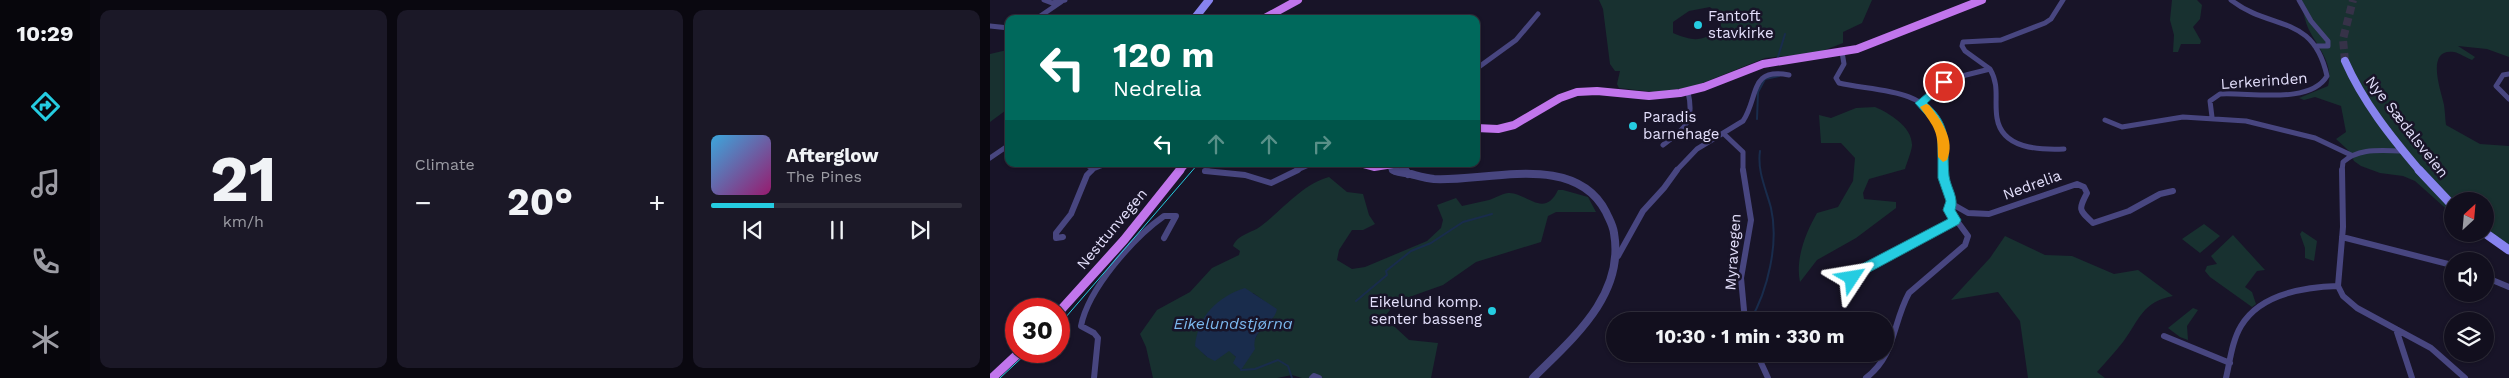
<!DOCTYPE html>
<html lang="en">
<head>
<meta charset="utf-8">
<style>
	body { margin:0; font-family:"Work Sans",sans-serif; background:#1b1827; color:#f1f3f6; height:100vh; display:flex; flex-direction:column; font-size:19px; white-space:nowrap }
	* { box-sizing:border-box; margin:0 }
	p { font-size:16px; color:#9c9ca4 }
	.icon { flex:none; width:28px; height:28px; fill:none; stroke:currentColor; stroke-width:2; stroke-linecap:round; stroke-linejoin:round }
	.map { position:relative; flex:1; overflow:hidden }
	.panel { display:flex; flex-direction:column; gap:10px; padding:10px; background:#0a0810; width:900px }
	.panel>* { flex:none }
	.top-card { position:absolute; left:15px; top:15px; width:475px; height:152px; border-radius:10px; box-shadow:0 1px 4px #0004,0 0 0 1px #312f3c; background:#00695c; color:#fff; overflow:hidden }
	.needle { width:32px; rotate:26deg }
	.controls { position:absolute; left:1454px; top:192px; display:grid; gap:10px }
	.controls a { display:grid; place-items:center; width:50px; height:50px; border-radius:50%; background:#120f1e; box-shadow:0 1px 4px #0004,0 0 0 1px #312f3c; font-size:25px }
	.speed { position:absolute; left:15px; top:298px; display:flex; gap:10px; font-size:25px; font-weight:700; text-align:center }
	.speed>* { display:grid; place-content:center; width:65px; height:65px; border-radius:50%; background:#120f1e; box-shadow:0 1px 4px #0004,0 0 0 1px #312f3c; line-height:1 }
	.speed .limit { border:8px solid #d22; background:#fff; color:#111 }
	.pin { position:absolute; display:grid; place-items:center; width:42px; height:42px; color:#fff; margin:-21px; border:2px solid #fff; border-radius:50%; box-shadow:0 1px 5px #0007 }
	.me { position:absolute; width:55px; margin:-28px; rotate:57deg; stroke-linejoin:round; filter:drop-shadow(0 0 4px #0008) }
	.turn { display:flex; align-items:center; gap:18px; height:105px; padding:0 25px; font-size:22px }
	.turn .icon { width:65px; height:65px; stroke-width:2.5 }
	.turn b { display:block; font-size:35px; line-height:42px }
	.lanes { display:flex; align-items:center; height:48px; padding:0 25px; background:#0003; justify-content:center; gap:25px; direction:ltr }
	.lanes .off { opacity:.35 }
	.big { font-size:38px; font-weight:700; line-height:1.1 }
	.panel .tile { flex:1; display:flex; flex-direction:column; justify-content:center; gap:8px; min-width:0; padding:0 18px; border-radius:10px; background:#1b1827 }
	.panel .dial { align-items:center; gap:0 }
	.dial b { font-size:65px; line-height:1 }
	.song { display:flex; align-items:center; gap:15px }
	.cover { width:60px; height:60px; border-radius:8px; background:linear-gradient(135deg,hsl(200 70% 55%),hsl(320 70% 35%)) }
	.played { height:5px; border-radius:2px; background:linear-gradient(90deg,#25cce1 25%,#312f3c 25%) }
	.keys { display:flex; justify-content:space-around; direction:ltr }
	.heat { display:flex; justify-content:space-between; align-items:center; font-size:28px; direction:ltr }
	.panel .tiles { flex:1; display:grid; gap:10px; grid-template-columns:repeat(3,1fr) }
	.trip { position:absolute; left:616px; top:312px; width:288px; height:50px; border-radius:25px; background:#120f1e; box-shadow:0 1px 4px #0004,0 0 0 1px #312f3c; font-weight:700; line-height:50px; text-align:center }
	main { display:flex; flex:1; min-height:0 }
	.dock { display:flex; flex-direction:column; width:90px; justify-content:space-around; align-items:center; background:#07060c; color:#9c9ca4 }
	.dock .icon { width:35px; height:35px }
	.dock .active { color:#25cce1 }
	.dock b { font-size:22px; color:#f1f3f6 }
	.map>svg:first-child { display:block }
	.green { fill:#183130; fill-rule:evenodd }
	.water { fill:#192c4c }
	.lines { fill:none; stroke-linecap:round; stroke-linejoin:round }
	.stream { stroke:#192c4c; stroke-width:2 }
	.secondary-tunnel { stroke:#363248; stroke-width:8; stroke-dasharray:8 4; stroke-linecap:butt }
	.minor-far1 { stroke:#484680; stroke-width:5 }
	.minor { stroke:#484680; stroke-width:6 }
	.tertiary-far1 { stroke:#484680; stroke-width:7 }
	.tertiary { stroke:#484680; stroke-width:8 }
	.secondary-far1 { stroke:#8783ee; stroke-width:8 }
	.secondary { stroke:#8783ee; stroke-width:9 }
	.primary-far1 { stroke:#c175ec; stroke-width:8 }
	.primary { stroke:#c175ec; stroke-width:9 }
	.tram { stroke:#25cce1; stroke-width:1 }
	.route { fill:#25cce1; stroke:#188592 }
	.slow { fill:#f59e0b }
	.poi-dot { fill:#25cce1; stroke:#181428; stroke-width:2 }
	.labels { text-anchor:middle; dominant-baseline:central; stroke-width:5; stroke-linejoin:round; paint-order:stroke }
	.poi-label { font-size:15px; fill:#e3dffb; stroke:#181428; text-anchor:start }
	.street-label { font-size:15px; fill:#e3dffb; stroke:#181428 }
	.water-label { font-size:16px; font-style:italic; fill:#7bb7ed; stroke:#181428 }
</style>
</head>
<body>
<main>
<nav class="dock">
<b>10:29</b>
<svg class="icon active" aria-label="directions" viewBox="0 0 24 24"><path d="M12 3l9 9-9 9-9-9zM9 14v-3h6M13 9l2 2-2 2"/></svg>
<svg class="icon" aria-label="music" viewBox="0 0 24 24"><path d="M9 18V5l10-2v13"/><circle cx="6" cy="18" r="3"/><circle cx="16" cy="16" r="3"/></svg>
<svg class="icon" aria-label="phone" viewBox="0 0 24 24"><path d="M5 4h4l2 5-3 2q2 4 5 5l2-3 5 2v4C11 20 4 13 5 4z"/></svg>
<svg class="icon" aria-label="climate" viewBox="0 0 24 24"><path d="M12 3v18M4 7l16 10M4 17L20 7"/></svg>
</nav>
<section class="panel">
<div class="tiles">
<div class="tile dial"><b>21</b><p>km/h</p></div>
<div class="tile"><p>Climate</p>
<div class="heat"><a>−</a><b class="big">20°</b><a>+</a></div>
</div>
<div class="tile">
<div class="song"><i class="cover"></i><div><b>Afterglow</b><p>The Pines</p></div></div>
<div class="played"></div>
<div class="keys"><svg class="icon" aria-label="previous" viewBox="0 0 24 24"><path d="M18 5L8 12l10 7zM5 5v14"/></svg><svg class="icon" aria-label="pause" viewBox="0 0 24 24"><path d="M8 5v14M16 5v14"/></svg><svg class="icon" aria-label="next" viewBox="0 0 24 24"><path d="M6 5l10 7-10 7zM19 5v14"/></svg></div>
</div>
</div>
</section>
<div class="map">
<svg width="1519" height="378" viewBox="0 0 1519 378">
	<rect width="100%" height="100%" fill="#181428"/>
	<path class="green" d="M609,0h273l-10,23 -19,9v11l-26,10 -52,5 -75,30 -36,4 -35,-4 -2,-4 3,-13h-5l-5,-7 -7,-55zM720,7l11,11v10c-20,14 -26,14 -48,5v-11l16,-11z
		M1182,0h25l5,5 -2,14 -7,8 8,14 -1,3h-19l-3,8h-5l1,-17 -4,-15z
		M1310,0h209v57l-22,-8 -29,-3 17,11 -3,3c-6,-2 -12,-7 -18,-8 -30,-4 -12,41 -10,53 1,6 1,13 2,20l34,19 29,2v99l-24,-11v-33h-33v13l-37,-33 -12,-5 -23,-3 -19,-7 -7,-5 -6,-11 -12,-11 10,-7 -5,-26 -26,-9 -11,3 -5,-2 29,-12c6,-22 -9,-37 -19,-56 -4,-8 -6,-21 -9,-30z
		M17,50l2,58 -19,14v-68z
		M885,107c14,6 38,20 37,39 -1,7 -5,16 -7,23l-36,10 -6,14 1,6 32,3v6l-40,30 -39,22 -17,22c-5,-23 6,-50 17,-69l21,-6 15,-26 2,-23 -14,-15h-20l-2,-28 12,3 25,-10z
		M339,177l18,15 16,2 6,21 6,9 -12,6h-11l-13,20 -2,10 15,9 13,-2 62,-26 14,-13 2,-8 -6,-15 19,-7 6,8c9,-2 18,-4 27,-6 6,-2 12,-6 19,-7 17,-2 36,27 50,-3h5l25,7 8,15h-40l-8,4 -7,26 -65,20 -33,23 -45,16 -14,16 25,23 29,3 -7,35h-129l-10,-3 -15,3h-124l-7,-31 -6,-13 17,-24 33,-18 22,-24 27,-13 1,-4 -7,-5c5,-12 19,-13 28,-20 20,-15 43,-43 68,-49zM263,293l11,8 -4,28 -20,40 -4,-12 -7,-7 -22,7 -5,-5z
		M1214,224l16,12 -20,17 -18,-14z
		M1312,231l15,10 -3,20 -9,-3v-10l-5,-14z
		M1243,235l32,35 -8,1 -12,16 7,5 4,12 -4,3 -42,-30 -5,-6 2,-5 10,-2 -6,-8z
		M1015,236l40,19 27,1 42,18 24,-4 35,26c-31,6 -33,23 -50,46 -8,10 -17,20 -26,30l8,6h-77l-8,-57 -22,-29 -47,8 39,-42z
		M1203,308l5,2 -11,16 1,14 -8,-3 -12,-9z"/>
	<path class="water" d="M255,288l32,21c-2,15 -27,21 -22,40l-14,21 -8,-7 3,-6 -7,-6 -14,10 -8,-4 -12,-11c3,-30 22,-49 50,-58z"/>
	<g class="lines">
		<path class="stream" d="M788,57l7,-23
			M767,119l1,-27 7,-13 14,-3
			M366,301l31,-26 -1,-4 25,-20 20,-8 32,-21 29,-8
			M760,321c18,-31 29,-78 21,-113 -5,-19 -14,-37 -11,-57
			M251,370l14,-1 23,-9 10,6 4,12"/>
		<path class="secondary-tunnel" d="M1355,61l-2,-22 10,-39"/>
		<path class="minor-far1" d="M54,0l8,3 13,-3
			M1309,0l12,21 17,20v5h-13
			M46,19l25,-17
			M0,26l19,2
			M852,52l2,12 -8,14 3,5c32,8 86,4 99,42 5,15 5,31 6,46
			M486,69l40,-29 22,-26
			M1000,69l-25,-18 -3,-5 1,-4 38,-2 44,-17 6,-4 12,-19
			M1519,74l-6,1 -7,11 13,13
			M930,103l30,-24 40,-10c10,17 4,31 7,49 5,31 42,32 67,31
			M1222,117l-2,-16 10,-7c30,-2 90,11 107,-18 -14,-63 -56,-45 -96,-76
			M1115,120l17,7 61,-10 63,4 69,17 36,17
			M734,134l19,18v19
			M673,145c22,-17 32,-23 25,-53
			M0,158l19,-13
			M95,164l8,5 13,-5
			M101,171l2,-2
			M215,171h4
			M305,171l16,-7
			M686,171l21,-22 46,-28c16,-24 6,-54 46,-46
			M1352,171l1,-9c17,-15 39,-11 61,-11"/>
		<path class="minor" d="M753,170l8,50 -10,58 4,43
			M954,170l3,22 7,13 14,8 21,1 88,-30 7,3 3,6c-9,17 -8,17 6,30l36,-12 31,-17 13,-3
			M1352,170l1,57 -5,59 5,10 14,12 74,40 34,30
			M215,171l40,4 26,8 27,-13
			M73,237l-7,1v-5l15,-19 16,-39 5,-5
			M1352,237l110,28
			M628,256l25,-45 21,-23 13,-18
			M1495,277l24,10
			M862,278l10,-8 93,-49
			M1406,329l16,49
			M1174,336l66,27
			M767,354l11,24
			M104,378l4,-40 -4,-5 -13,-7c7,-37 53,-89 83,-110h12l-12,22
			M322,378l2,-2 5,2
			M876,378c30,-23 26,-54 43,-85l56,-48 3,-9 -19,-26 3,-9
			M1236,378c4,-17 6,-37 15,-52 19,-32 64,-39 97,-40"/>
		<path class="tertiary-far1" d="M398,164l7,7
			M410,164l6,7"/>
		<path class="tertiary" d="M403,170c6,3 12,3 18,4 8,2 15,4 23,5 52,3 141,-28 172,33 3,7 7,13 8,21 11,62 -41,105 -81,145
			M415,170l3,4"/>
		<path class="secondary-far1" d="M204,19l15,-19
			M1355,61c18,41 46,76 75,110"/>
		<path class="secondary" d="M1429,170l33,35
			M1495,233l24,17"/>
		<path class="primary-far1" d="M273,19l35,-19
			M486,128l22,1 16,-4 46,-27 17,-6 20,-1 52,5 31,-3 24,-6 59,-23 94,-15 125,-49
			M373,164l11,3 19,-3
			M189,171l6,-7"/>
		<path class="primary" d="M69,312l65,-72 56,-70
			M2,378l29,-27"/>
		<path class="tram" d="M69,325l139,-161
			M10,378l29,-27"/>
	</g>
	<path class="route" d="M954,79l5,3 -2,3 -20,18c27,24 19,42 22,73 2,13 10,21 6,34l6,10 -2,4 -93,50 -9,7h-9l-2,-3 12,-12 90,-47 -5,-9 3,-9 -8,-23v-40l-4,-14 -19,-21z"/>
	<path class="slow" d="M936,104l3,1c12,15 27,35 18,55l-4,2 -5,-5c0,-27 -3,-28 -18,-50z"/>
	<g class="poi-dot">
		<circle cx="708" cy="25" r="5"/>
		<circle cx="643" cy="126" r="5"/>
		<circle cx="502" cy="311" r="5"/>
	</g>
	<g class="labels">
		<g class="poi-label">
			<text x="718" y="16">Fantoft<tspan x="718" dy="17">stavkirke</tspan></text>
			<text x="653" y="117">Paradis<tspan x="653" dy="17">barnehage</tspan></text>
			<text x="492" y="302" text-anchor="end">Eikelund komp.<tspan x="492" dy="17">senter basseng</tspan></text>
		</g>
		<g class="street-label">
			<text transform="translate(1274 81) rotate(-4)">Lerkerinden</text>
			<text transform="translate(1417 127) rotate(52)">Nye Sædalsveien</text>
			<text transform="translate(1042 185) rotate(-20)">Nedrelia</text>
			<text transform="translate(122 229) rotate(-50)">Nesttunvegen</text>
			<text transform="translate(743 252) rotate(-86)">Myravegen</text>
		</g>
		<g class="water-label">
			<text x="243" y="323">Eikelundstjørna</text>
		</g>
	</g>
</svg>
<div class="controls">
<a><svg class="needle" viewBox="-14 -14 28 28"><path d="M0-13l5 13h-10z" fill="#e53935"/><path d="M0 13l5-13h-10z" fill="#9c9ca4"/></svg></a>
<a><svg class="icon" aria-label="sound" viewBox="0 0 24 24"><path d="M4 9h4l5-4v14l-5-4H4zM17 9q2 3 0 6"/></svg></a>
<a><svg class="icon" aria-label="layers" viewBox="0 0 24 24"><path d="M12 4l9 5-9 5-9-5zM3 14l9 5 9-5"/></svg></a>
</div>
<div class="speed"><div class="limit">30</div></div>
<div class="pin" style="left:954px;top:82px;background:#d93025"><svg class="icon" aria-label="arrive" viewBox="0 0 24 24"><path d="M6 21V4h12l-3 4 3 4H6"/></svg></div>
<svg class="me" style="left:862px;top:278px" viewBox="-20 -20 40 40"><path d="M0-17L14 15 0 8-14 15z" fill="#25cce1" stroke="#fff" stroke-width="4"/></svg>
<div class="trip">10:30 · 1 min · 330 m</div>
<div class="top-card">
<div class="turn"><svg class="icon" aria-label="left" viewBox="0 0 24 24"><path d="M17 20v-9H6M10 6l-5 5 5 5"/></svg><div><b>120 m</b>Nedrelia</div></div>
<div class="lanes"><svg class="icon" aria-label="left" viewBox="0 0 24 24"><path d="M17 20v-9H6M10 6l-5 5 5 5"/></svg><svg class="icon off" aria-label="ahead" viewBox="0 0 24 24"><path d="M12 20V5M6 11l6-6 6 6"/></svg><svg class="icon off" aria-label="ahead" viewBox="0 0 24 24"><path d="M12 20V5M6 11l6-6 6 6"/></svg><svg class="icon off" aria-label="right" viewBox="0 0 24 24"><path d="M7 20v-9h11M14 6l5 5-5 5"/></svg></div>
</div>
</div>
</main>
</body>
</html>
